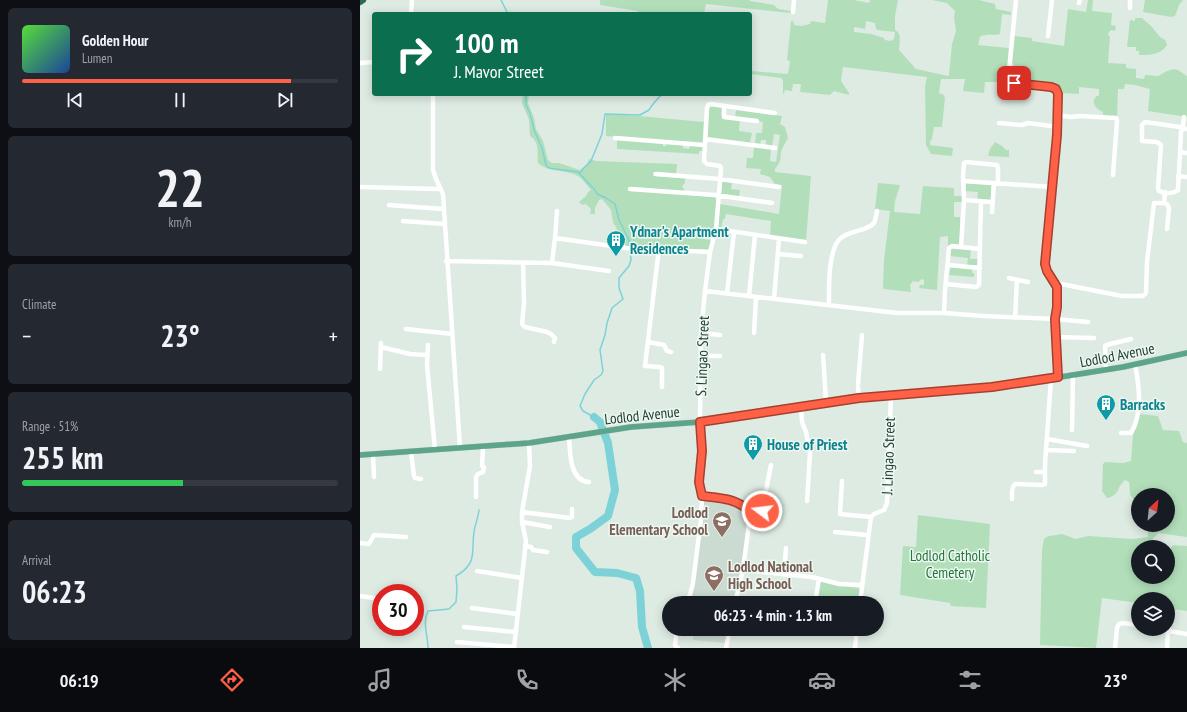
<!DOCTYPE html>
<html lang="en">
<head>
<meta charset="utf-8">
<style>
	body { margin:0; font-family:"PT Sans Narrow",sans-serif; background:#242831; color:#f1f3f6; height:100vh; display:flex; flex-direction:column; font-size:15px; white-space:nowrap }
	* { box-sizing:border-box; margin:0 }
	p { font-size:13px; color:#9ea1a6 }
	.icon { flex:none; width:22px; height:22px; fill:none; stroke:currentColor; stroke-width:2; stroke-linecap:round; stroke-linejoin:round }
	.map { position:relative; flex:1; overflow:hidden }
	.panel { display:flex; flex-direction:column; gap:8px; padding:8px; background:#0d0f14; width:360px }
	.panel>* { flex:none }
	.top-card { position:absolute; left:12px; top:12px; width:380px; height:84px; border-radius:4px; box-shadow:0 2px 10px #0003; background:#0b6e4f; color:#fff; overflow:hidden }
	.needle { width:26px; rotate:27deg }
	.controls { position:absolute; left:771px; top:488px; display:grid; gap:8px }
	.controls a { display:grid; place-items:center; width:44px; height:44px; border-radius:50%; background:#171b24; box-shadow:0 2px 10px #0003; font-size:20px }
	.speed { position:absolute; left:12px; top:584px; display:flex; gap:8px; font-size:20px; font-weight:700; text-align:center }
	.speed>* { display:grid; place-content:center; width:52px; height:52px; border-radius:50%; background:#171b24; box-shadow:0 2px 10px #0003; line-height:1 }
	.speed .limit { border:6px solid #d22; background:#fff; color:#111 }
	.pin { position:absolute; display:grid; place-items:center; width:34px; height:34px; color:#fff; margin:-17px; border-radius:8px; box-shadow:0 2px 6px #0006 }
	.me { position:absolute; width:44px; margin:-22px; rotate:285deg; stroke-linejoin:round; filter:drop-shadow(0 0 3px #0008) }
	.turn { display:flex; align-items:center; gap:14px; height:84px; padding:0 16px; font-size:18px }
	.turn .icon { width:52px; height:52px; stroke-width:2.5 }
	.turn b { display:block; font-size:28px; line-height:34px }
	.big { font-size:30px; font-weight:800; line-height:1.1 }
	.panel .card { flex:1; display:flex; flex-direction:column; justify-content:center; gap:6px; min-width:0; padding:0 14px; border-radius:6px; background:#242831 }
	.panel .dial { align-items:center; gap:0 }
	.dial b { font-size:52px; line-height:1 }
	.song { display:flex; align-items:center; gap:12px }
	.cover { width:48px; height:48px; border-radius:6px; background:linear-gradient(135deg,hsl(110 70% 55%),hsl(220 70% 35%)) }
	.played { height:4px; border-radius:2px; background:linear-gradient(90deg,#ff6146 85%,#363941 85%) }
	.keys { display:flex; justify-content:space-around; direction:ltr }
	.heat { display:flex; justify-content:space-between; align-items:center; font-size:22px; direction:ltr }
	.charge { height:6px; border-radius:3px; background:linear-gradient(90deg,#34c759 51%,#363941 0) }
	.trip { position:absolute; left:302px; top:596px; width:222px; height:40px; border-radius:20px; background:#171b24; box-shadow:0 2px 10px #0003; font-weight:800; line-height:40px; text-align:center }
	.menu { display:flex; height:64px; justify-content:space-around; align-items:center; background:#090b0e; color:#9ea1a6 }
	.menu .icon { width:28px; height:28px }
	.menu .on { color:#ff6146 }
	.menu b { font-size:18px; color:#f1f3f6 }
	main { display:flex; flex:1; min-height:0 }
	.map>svg:first-child { display:block }
	.built { fill:#cbdbd2 }
	.green { fill:#b2dfba; fill-rule:evenodd }
	.lines { fill:none; stroke-linecap:round; stroke-linejoin:round }
	.stream { stroke:#7dd2d7; stroke-width:1.5 }
	.river { stroke:#7dd2d7; stroke-width:8 }
	.major-casing { stroke:#c0c8c5; stroke-width:6 }
	.highway-casing { stroke:#c0c8c5; stroke-width:7 }
	.minor { stroke:#fff; stroke-width:4.5 }
	.major { stroke:#5ca58b; stroke-width:5.5 }
	.highway { stroke:#266b55; stroke-width:6 }
	.route-casing { stroke:#a63f2e; stroke-width:10 }
	.route { stroke:#ff6146; stroke-width:7 }
	.labels { text-anchor:middle; dominant-baseline:central; stroke-width:3; stroke-linejoin:round; paint-order:stroke }
	.culture-label { font-size:15px; font-weight:bold; fill:#0d838f; stroke:#edf7f1; text-anchor:start }
	.street-label { font-size:15px; fill:#1d3b30; stroke:#edf7f1 }
	.education-label { font-size:15px; font-weight:bold; fill:#785e54; stroke:#edf7f1; text-anchor:end }
	.park-label { font-size:15px; fill:#23763b; stroke:#edf7f1 }
</style>
</head>
<body>
<main>
<section class="panel">
<div class="card">
<div class="song"><i class="cover"></i><div><b>Golden Hour</b><p>Lumen</p></div></div>
<div class="played"></div>
<div class="keys"><svg class="icon" aria-label="previous" viewBox="0 0 24 24"><path d="M18 5L8 12l10 7zM5 5v14"/></svg><svg class="icon" aria-label="pause" viewBox="0 0 24 24"><path d="M8 5v14M16 5v14"/></svg><svg class="icon" aria-label="next" viewBox="0 0 24 24"><path d="M6 5l10 7-10 7zM19 5v14"/></svg></div>
</div>
<div class="card dial"><b>22</b><p>km/h</p></div>
<div class="card"><p>Climate</p>
<div class="heat"><a>−</a><b class="big">23°</b><a>+</a></div>
</div>
<div class="card"><p>Range · 51%</p><b class="big">255 km</b><div class="charge"></div></div>
<div class="card"><p>Arrival</p><b class="big">06:23</b></div>
</section>
<div class="map">
<svg width="827" height="648" viewBox="0 0 827 648">
	<rect width="100%" height="100%" fill="#ddebe3"/>
	<path class="built" d="M344,497l34,7 8,7 2,6 -5,38 -9,48h-47l4,-6z
		M334,629h34l-3,14 -32,-3z"/>
	<path class="green" d="M240,0h150v1l24,4 4,4 13,2v2l-85,-9 -2,10h-66v-3l-38,-6z
		M468,0h26l15,3 1,-3h28l-3,16v14l3,2 2,5 -1,13 17,19 32,7 1,-1 3,-31 4,-13 -2,-13 1,-7 -8,-8 -15,-3h47l16,4 1,5 15,3v3l-9,-1 -2,20c-7,2 -14,-1 -20,3l-2,8 31,3 -2,24 1,10h-23l-1,11 -21,-2 2,-12h-24l-2,14 5,2 1,3 -3,29h-8l-2,12 -2,2v4l23,3 -1,8 -21,-2 -5,-9 -1,-59 2,-9 -84,-10 -2,14 8,12v2l-15,-4 -4,4 -30,-3 1,-8h-8l-1,7 -7,-1 -2,5v-15l-2,-2 -31,-4v-3l38,3 2,-13 -3,-1 4,-39h2l1,4 7,1 9,-2 1,-3 14,2zM506,21l9,2 1,6 2,1 17,2 -1,7 -4,2 -5,-1 -1,-2 -13,-4 -17,-2v-5l11,2z
		M728,0h5l-1,11 20,2 -1,12 5,1 -1,5 -4,-1 -2,2 -1,3 2,2 -2,26 18,1v4l10,1v9l8,1 1,-4 13,1 9,-5 7,-2 4,1 9,6v41l-39,-6 2,-22 -15,-4 -10,-1 -1,5h-6l-1,28 -14,-1v-4c-6,-3 -10,-6 -9,-13h1l1,-3h3v-7l-20,-2v7l-18,-1v-5l-2,-3 -43,-4 -4,-3v-9l1,-2 1,-3 -2,-1 2,-27 18,2v3l32,5 4,-37 18,3z
		M785,0h38l-4,5 -4,11 -4,1 -28,-5z
		M775,18h7l9,8 9,11 5,3 2,5c-6,10 -18,10 -28,10v-4h-3v-4h-9l3,-27 5,1z
		M163,94h6l-1,9 6,15 2,11 7,12 5,19 4,3h7l21,7 7,-6 2,-5 7,2 81,3 -1,11 -23,-3v4l32,2v5l-3,3 3,5 -55,-4 -2,3 87,7c4,8 0,31 -3,40l-8,-2v4l7,1 -2,10 -83,-4 -13,-24 -2,-12 -9,-11 -3,1 -4,8v6h-5l1,-5 -5,-5 -4,1 -3,-3 7,-6 2,-4 3,-2c-4,-4 -8,-11 -13,-14 -13,-7 -29,-3 -40,-13 -1,-10 2,-21 -8,-27l-1,-16 -7,-17z
		M350,106l13,2v4h-2l1,4 18,4 -1,11 13,2 -2,9 5,1 1,-10h6l1,-11 -28,-4 1,-8 46,6 -2,8 5,3 3,11c-1,3 -4,6 -5,9 -5,10 1,12 -8,22v3l36,4 -5,65 -36,-4 1,-16 -45,-7 -1,5h-2l-2,10h-3l2,-25 59,10 3,-29 -7,-1 -5,-7 -10,-3 1,-5 -15,-1 1,-10h6l1,-11 17,2 -1,12 6,1 4,-27 -6,-1 -2,13 -6,-1v-6h-5l-1,5 -54,-7 2,-27z
		M246,114l33,2 65,6 -1,22 -97,-8z
		M257,139l46,5v2h3v-4l17,2v4l6,1 1,-5 13,2 -1,5h-3v3l-82,-5z
		M635,142l7,4 4,4h3v7l-21,-1 2,-7z
		M362,181l10,2 -1,6 9,1 -1,7 -18,-2z
		M518,183l22,2 -5,16 -1,11 26,2 3,-28 31,2v8h8v6h-8v15h6v28l-2,1 -10,-1v-9l-8,1 -3,53 -18,-2 1,-3h4v-5l-2,-1 -4,3 -5,-1 -3,4 1,7 -27,-3 -1,-1 1,-28 6,-49 -15,-2z
		M606,183l25,2v15h-14l1,-8 -13,-1z
		M591,249l20,1 -1,9h8v6h-11l1,-7 -18,-2z
		M591,267l21,2v4h2v4l-25,-2z
		M779,414l19,2 5,14 16,1 4,11 4,1v94l-29,-4 -6,7 6,6 8,1h-28v30h30v-29l2,1 3,-4 14,1v65l-19,-3v-9h-30v4l-36,-5 -6,50 -56,-3 2,-95 2,-11c5,-5 12,-3 18,-5l14,5 12,-3 44,3 16,-2 -1,-12h21v-30h-30v6l-5,-2 -3,-5 -1,-12 -4,-2c-9,8 -5,15 -18,18l-5,-7 1,-27 2,-2 18,1 8,-2 2,-26z
		M558,515l72,9 -4,84 -35,-2 -1,-3 -50,-8 3,-49 13,1z
		M460,581l42,8 -2,14h-43z"/>
	<g class="lines">
		<path class="stream" d="M141,0l7,14
			M390,15l1,-1
			M166,94v11l4,8 4,17 8,18 4,17 3,3 29,4 17,18 2,4 9,4 9,6 4,16 10,20 2,20 -2,6 -10,12v10l4,11 -11,9 -5,15 -2,12 -5,15 3,21 -2,4 -7,5 -9,14 -5,12 3,5 11,6
			M220,173l2,-3 9,-9 11,-27 3,-20 35,1 9,-5 4,-6 9,-10
			M68,648c0,-13 -6,-25 0,-37l21,-2 7,-7 1,-13 -1,-13c22,-13 15,-23 18,-44 1,-8 4,-13 5,-22"/>
		<path class="river" d="M234,417l6,5 8,21 7,47 -7,26 -18,13 -14,8v11l19,24 22,1 19,5 4,13 2,36 6,21"/>
		<defs>
			<path id="major" d="M0,455l169,-12 102,-16 69,-5 159,-24 122,-10 42,-5 100,-16 64,-14"/>
			<path id="highway" d="M0,2l3,-2"/>
		</defs>
		<use href="#major" class="major-casing"/>
		<use href="#highway" class="highway-casing"/>
		<path class="minor" d="M656,0l-7,71c0,7 2,11 9,13l34,3 4,2 2,5 -1,49 -12,122 2,6 10,16v20l-2,12 2,58
			M719,3l1,-3
			M770,8v-8
			M433,12l1,-12
			M51,14l1,-14
			M688,36l4,-36
			M0,63l14,-1
			M73,94v76l3,9 7,15 17,254
			M364,106v11l33,4
			M698,115l13,2 8,-1 37,2 1,3 -4,54
			M824,117c0,6 -2,11 -3,16l-3,57c-5,4 -14,4 -19,1l-1,-3 3,-43 -4,-3 -15,-1v-16l3,-3 35,5 7,2
			M639,123l23,2 6,-2 30,4
			M255,138l89,7
			M345,139l70,9
			M820,152l7,1
			M296,174l64,5 59,8
			M818,176l9,1
			M603,181l89,6
			M0,187l80,2
			M270,189l85,6 57,8
			M805,192l-1,11 3,1 2,4 -2,21
			M604,200l28,2
			M29,205l54,4
			M632,212l2,-29
			M43,221l41,3
			M356,229l89,13
			M195,238l2,-27
			M601,247l3,-47 -1,-24 1,-13 2,-1 31,3 1,3v15
			M299,248l-14,118 14,1 3,1v19
			M418,254l23,2
			M86,261l106,2 3,-25 71,10 84,4
			M163,263l1,40 -2,21 3,3 22,5 4,2 4,4 -1,4
			M192,263l57,8
			M588,265l32,3
			M649,278l19,4
			M696,283l66,13h21l3,-3 1,-31 7,-59h10
			M586,284l30,3 3,-2 2,-83
			M345,291l192,22h47l40,3 71,3 33,3
			M367,293l7,-61
			M389,296l6,-61
			M414,299l5,-60
			M469,305c0,-17 -1,-50 9,-64 8,-11 29,-9 36,-18 2,-4 2,-8 3,-12
			M584,313l1,-23 4,-42 3,-2 28,3
			M655,318l2,-38
			M46,329l46,5
			M341,333l19,2
			M394,333l2,-36
			M696,337l38,1
			M288,342l16,3 3,6 4,1
			M68,345l-1,20 8,85
			M21,347l29,7 17,1
			M463,355l3,47
			M341,356h19
			M20,369l1,-26
			M746,370l-1,-24 1,-1 25,-6
			M498,384l4,-49
			M498,388l1,10
			M441,406l1,16 4,10 4,21 -3,48
			M712,430l1,-55
			M761,433h10c12,-19 8,-48 4,-69
			M209,436c1,15 0,45 20,46
			M687,439l40,7
			M686,450l28,1
			M51,452l3,24 1,2 6,1
			M13,454l1,23
			M676,472h9
			M482,481l-2,33 31,3
			M342,496c15,2 44,1 48,20l-7,54 -8,33
			M116,497v-20l2,-3 5,-2 1,-5 -2,-1 1,-19
			M652,499c0,-5 -1,-11 3,-15l27,1 3,-1v-20l6,-85
			M389,511l25,2
			M402,511l9,-46
			M162,512l48,6 2,-1v-8
			M162,522l28,5
			M475,532l32,3
			M0,543l9,1 5,-9 32,2
			M165,546l6,1 2,3 14,2
			M383,570l69,7 27,7 23,1
			M117,571l45,7
			M424,575l2,-27
			M0,596l21,3
			M325,603l5,-8 3,-12 8,-64 1,-23 -3,-14 3,-31 -2,-29 1,-89 4,-42 5,-39 6,-23 5,-60 -1,-3 -13,-2 -3,-3 3,-53 1,-3 3,-1 64,9
			M455,603l4,-24
			M500,603l11,-86 3,-3 10,-4 3,-7 4,-108
			M112,608l46,6
			M104,627l52,5
			M317,629l-2,16 3,3
			M797,629l30,5
			M97,642l57,5
			M154,648l12,-107 -4,-19v-10l8,-46 -1,-23
			M366,648l4,-19
			M495,648l2,-19
			M755,648l2,-20 2,-4 4,-1 15,2
			M807,648l1,-17 4,-19"/>
		<use href="#major" class="major"/>
		<use href="#highway" class="highway"/>
	</g>
	<g class="lines">
		<defs>
			<path id="route" d="M402,511h-13c-13,-13 -30,-13 -47,-15l-3,-14 3,-31 -2,-29 159,-24 133,-11 66,-10 -3,-58 2,-12v-20l-10,-16 -2,-7 12,-129 1,-41 -2,-5 -5,-2 -37,-4"/>
		</defs>
		<use href="#route" class="route-casing"/>
		<use href="#route" class="route"/>
	</g>
	<defs>
		<symbol id="building-pin" viewBox="-11 -11 22 30"><path d="M0 17L-7.5 6A9.5 9.5 0 1 1 7.5 6Z" fill="#0f9aa8" stroke="#edf7f1"/><path d="M-4-6H4V6H1V3H-1V6H-4ZM-2.5-4.3h1.7v1.8h-1.7ZM.8-4.3h1.7v1.8H.8ZM-2.5-1h1.7V.8h-1.7ZM.8-1h1.7V.8H.8Z" fill="#fff"/></symbol>
		<symbol id="school-pin" viewBox="-11 -11 22 30"><path d="M0 17L-7.5 6A9.5 9.5 0 1 1 7.5 6Z" fill="#8d6e63" stroke="#edf7f1"/><path d="M0-5L7-2L0 1L-7-2ZM-4 1L0 2.5L4 1V4Q0 6-4 4Z" fill="#fff"/></symbol>
	</defs>
	<g fill-rule="evenodd">
		<use href="#building-pin" x="245" y="229" width="22" height="30"/>
		<use href="#building-pin" x="735" y="393" width="22" height="30"/>
		<use href="#building-pin" x="382" y="433" width="22" height="30"/>
		<use href="#school-pin" x="351" y="510" width="22" height="30"/>
		<use href="#school-pin" x="343" y="564" width="22" height="30"/>
	</g>
	<g class="labels">
		<g class="culture-label">
			<text x="270" y="231">Ydnar's Apartment<tspan x="270" dy="17">Residences</tspan></text>
			<text x="760" y="404">Barracks</text>
			<text x="407" y="444">House of Priest</text>
		</g>
		<g class="street-label">
			<text transform="translate(757 355) rotate(-11)">Lodlod Avenue</text>
			<text transform="translate(342 356) rotate(-88)">S. Lingao Street</text>
			<text transform="translate(282 415) rotate(-6)">Lodlod Avenue</text>
			<text transform="translate(528 456) rotate(-88)">J. Lingao Street</text>
		</g>
		<g class="education-label">
			<text x="348" y="512">Lodlod<tspan x="348" dy="17">Elementary School</tspan></text>
			<text x="368" y="566" text-anchor="start">Lodlod National<tspan x="368" dy="17">High School</tspan></text>
		</g>
		<g class="park-label">
			<text x="590" y="555">Lodlod Catholic<tspan x="590" dy="17">Cemetery</tspan></text>
		</g>
	</g>
</svg>
<div class="controls">
<a><svg class="needle" viewBox="-14 -14 28 28"><path d="M0-13l5 13h-10z" fill="#e53935"/><path d="M0 13l5-13h-10z" fill="#9ea1a6"/></svg></a>
<a><svg class="icon" aria-label="search" viewBox="0 0 24 24"><circle cx="10" cy="10" r="6"/><path d="M15 15l6 6"/></svg></a>
<a><svg class="icon" aria-label="layers" viewBox="0 0 24 24"><path d="M12 4l9 5-9 5-9-5zM3 14l9 5 9-5"/></svg></a>
</div>
<div class="speed"><div class="limit">30</div></div>
<div class="pin" style="left:654px;top:83px;background:#d93025"><svg class="icon" aria-label="arrive" viewBox="0 0 24 24"><path d="M6 21V4h12l-3 4 3 4H6"/></svg></div>
<svg class="me" style="left:402px;top:511px" viewBox="-20 -20 40 40"><circle r="17" fill="#ff6146" stroke="#fff" stroke-width="3"/><path d="M0-11L8 9 0 5-8 9z" fill="#fff"/></svg>
<div class="trip">06:23 · 4 min · 1.3 km</div>
<div class="top-card">
<div class="turn"><svg class="icon" aria-label="right" viewBox="0 0 24 24"><path d="M7 20v-9h11M14 6l5 5-5 5"/></svg><div><b>100 m</b>J. Mavor Street</div></div>
</div>
</div>
</main>
<nav class="menu">
<b>06:19</b>
<svg class="icon on" aria-label="directions" viewBox="0 0 24 24"><path d="M12 3l9 9-9 9-9-9zM9 14v-3h6M13 9l2 2-2 2"/></svg>
<svg class="icon" aria-label="music" viewBox="0 0 24 24"><path d="M9 18V5l10-2v13"/><circle cx="6" cy="18" r="3"/><circle cx="16" cy="16" r="3"/></svg>
<svg class="icon" aria-label="phone" viewBox="0 0 24 24"><path d="M5 4h4l2 5-3 2q2 4 5 5l2-3 5 2v4C11 20 4 13 5 4z"/></svg>
<svg class="icon" aria-label="climate" viewBox="0 0 24 24"><path d="M12 3v18M4 7l16 10M4 17L20 7"/></svg>
<svg class="icon" aria-label="car" viewBox="0 0 24 24"><path d="M5 17H2v-5l4-1 3-4h7l3 4 3 1v5h-3M9 17h6M6 11h13"/><circle cx="7" cy="17" r="2"/><circle cx="17" cy="17" r="2"/></svg>
<svg class="icon" aria-label="filters" viewBox="0 0 24 24"><path d="M4 7h16M4 17h16"/><circle cx="9" cy="7" r="2"/><circle cx="15" cy="17" r="2"/></svg>
<b>23°</b>
</nav>
</body>
</html>
